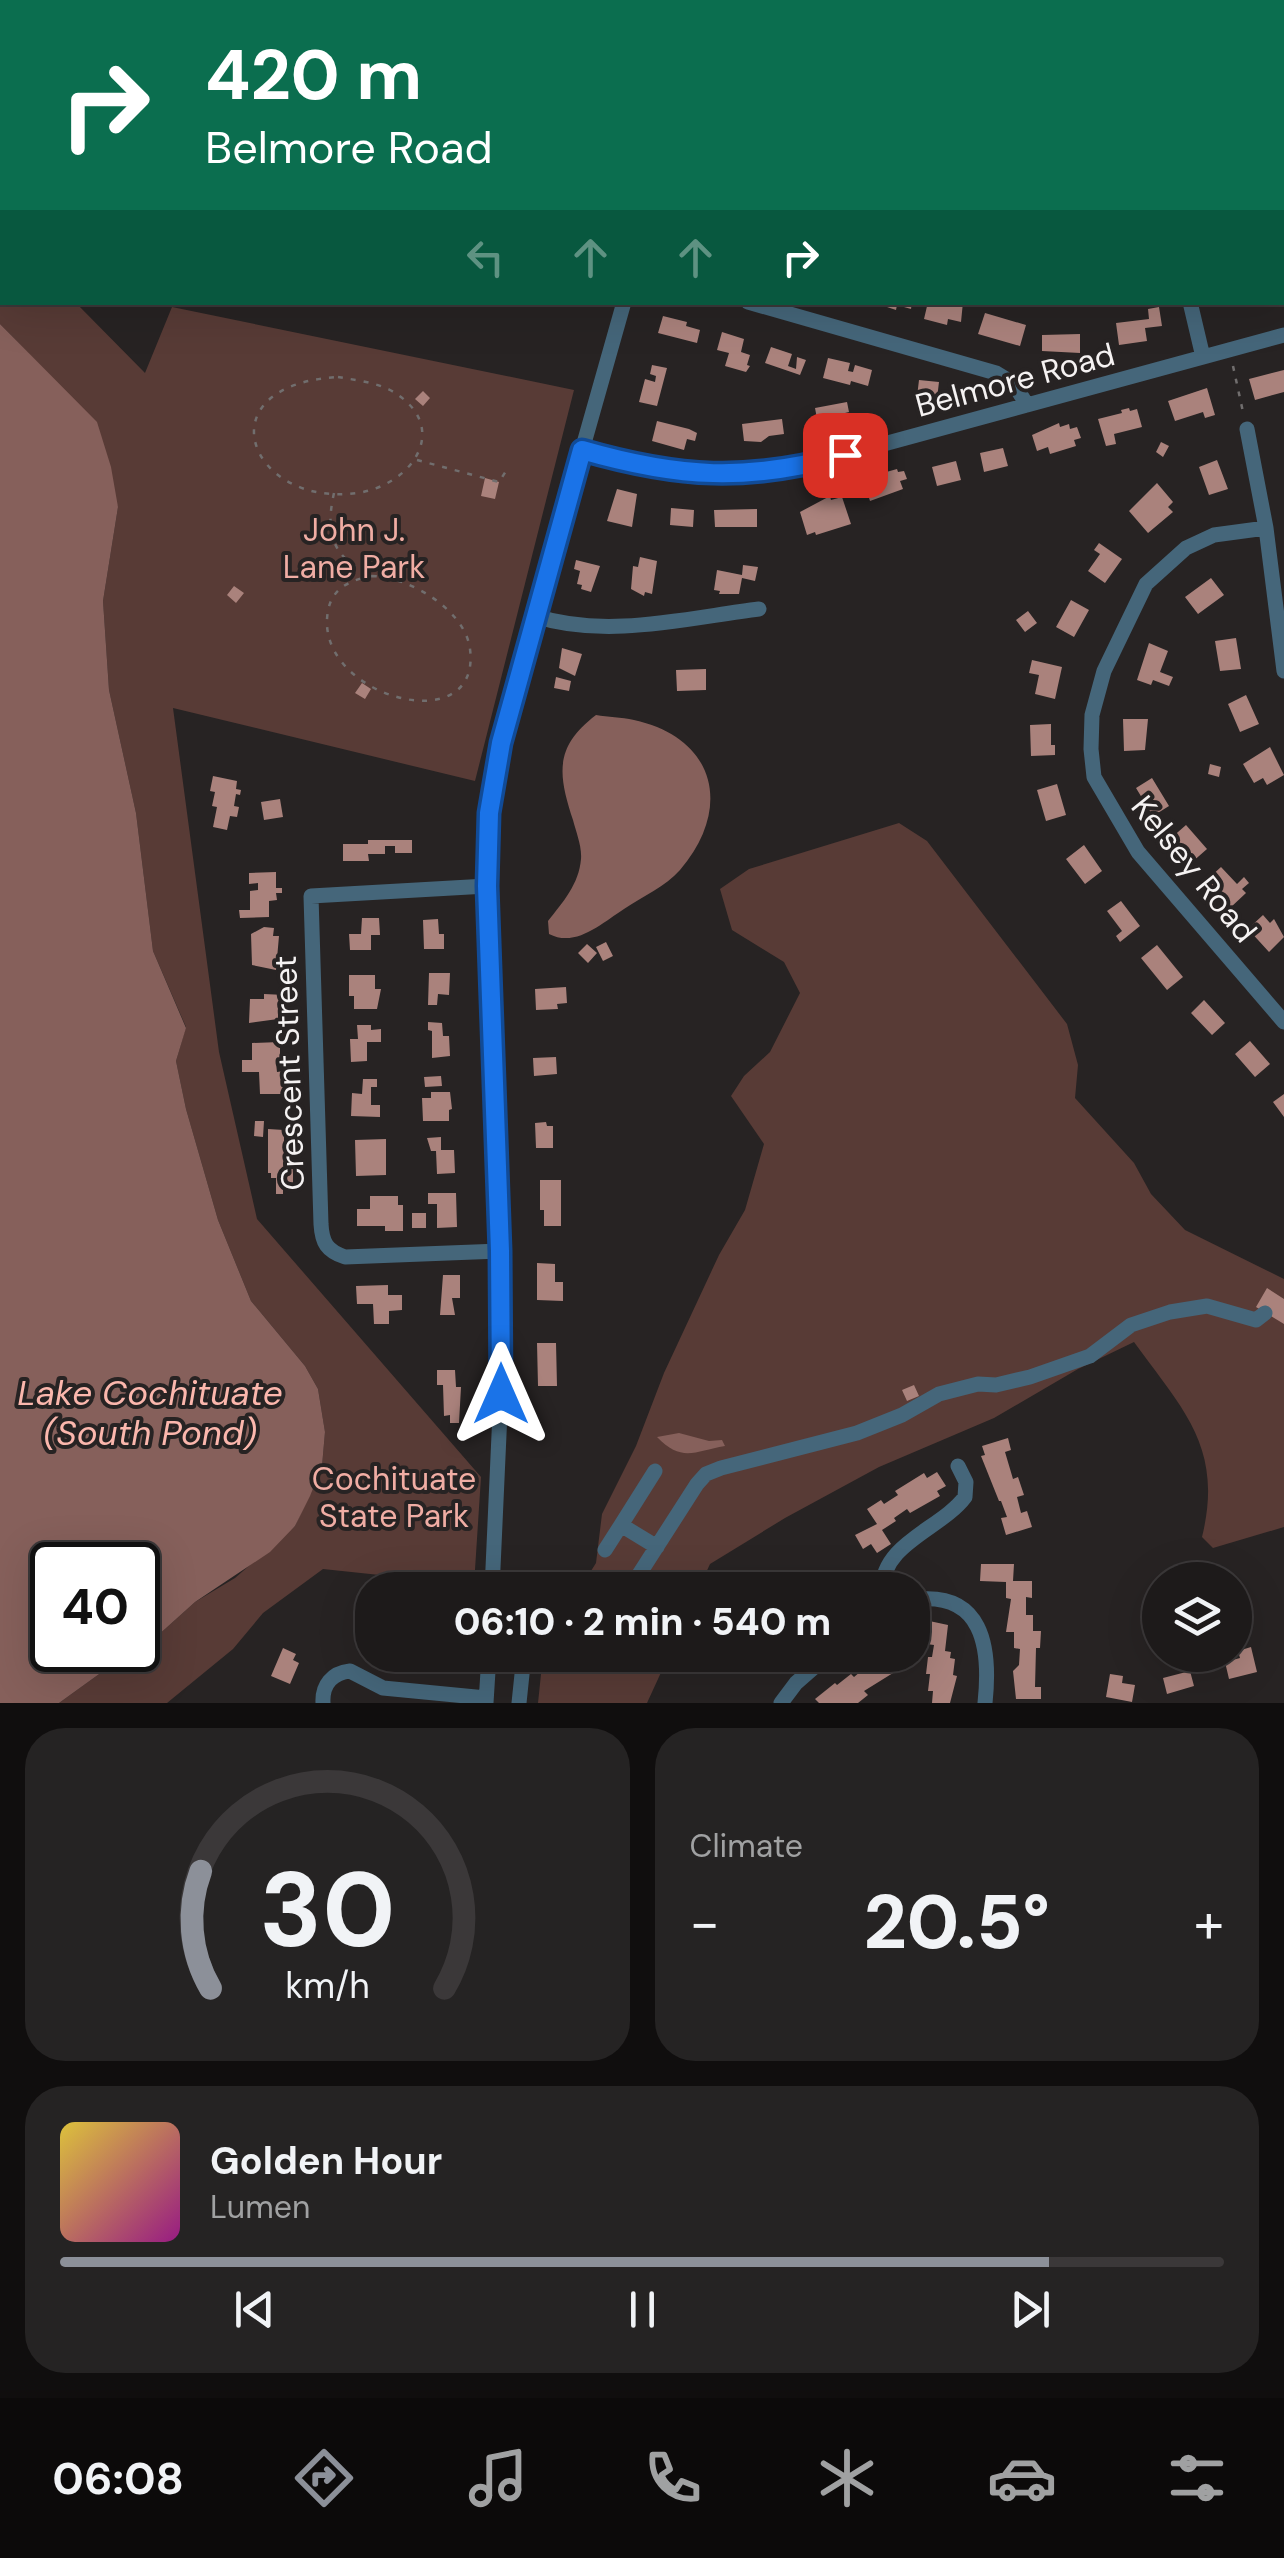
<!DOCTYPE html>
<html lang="en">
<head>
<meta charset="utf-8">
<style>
	body { margin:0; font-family:"DM Sans",sans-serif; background:#252323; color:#f1f3f6; height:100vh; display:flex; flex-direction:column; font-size:38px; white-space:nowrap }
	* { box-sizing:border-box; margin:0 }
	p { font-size:32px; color:#a0a1a2 }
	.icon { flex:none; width:55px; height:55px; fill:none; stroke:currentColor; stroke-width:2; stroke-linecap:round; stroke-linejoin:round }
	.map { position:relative; height:1703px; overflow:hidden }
	.drawer { display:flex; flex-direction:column; gap:25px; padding:25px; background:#100e0e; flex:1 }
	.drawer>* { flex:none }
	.guide { position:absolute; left:0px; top:0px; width:1285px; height:305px; box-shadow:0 10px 40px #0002,0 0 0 2px #3b3839; background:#0b6e4f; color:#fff; overflow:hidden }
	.tools { position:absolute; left:1142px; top:1562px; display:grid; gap:20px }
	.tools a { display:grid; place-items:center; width:110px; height:110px; border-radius:50%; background:#1d1a1a; box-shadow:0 10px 40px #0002,0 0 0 2px #3b3839; font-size:50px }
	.speed { position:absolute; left:30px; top:1542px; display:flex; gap:20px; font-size:50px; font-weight:700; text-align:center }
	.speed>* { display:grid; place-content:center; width:130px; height:130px; border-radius:50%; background:#1d1a1a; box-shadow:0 10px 40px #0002,0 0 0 2px #3b3839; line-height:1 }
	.speed .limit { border:5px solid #111; border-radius:15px; background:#fff; color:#111 }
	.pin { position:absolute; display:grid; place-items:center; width:85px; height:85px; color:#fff; margin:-42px; border-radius:20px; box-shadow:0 5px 15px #0006 }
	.me { position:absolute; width:110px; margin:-55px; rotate:0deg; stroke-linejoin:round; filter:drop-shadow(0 0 8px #0008) }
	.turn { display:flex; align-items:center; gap:35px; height:210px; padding:0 40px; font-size:45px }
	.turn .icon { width:130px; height:130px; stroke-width:2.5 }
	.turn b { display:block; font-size:70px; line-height:85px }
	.lanes { display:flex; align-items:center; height:95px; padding:0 40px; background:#0003; justify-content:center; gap:50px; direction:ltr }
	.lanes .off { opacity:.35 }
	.big { font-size:75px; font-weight:800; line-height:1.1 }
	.drawer .widget { flex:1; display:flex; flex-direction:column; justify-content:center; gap:15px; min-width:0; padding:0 35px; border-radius:40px; background:#252323 }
	.drawer .dial { align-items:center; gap:0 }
	.dial svg { height:260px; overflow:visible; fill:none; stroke:#3b3839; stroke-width:7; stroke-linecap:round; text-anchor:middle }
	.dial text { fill:#f1f3f6; stroke:none }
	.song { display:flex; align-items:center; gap:30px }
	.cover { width:120px; height:120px; border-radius:15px; background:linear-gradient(135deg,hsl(50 70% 55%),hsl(310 70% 35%)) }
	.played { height:10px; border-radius:5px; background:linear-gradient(90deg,#8c9099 85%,#3b3839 85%) }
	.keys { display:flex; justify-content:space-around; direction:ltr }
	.heat { display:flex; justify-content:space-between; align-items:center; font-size:55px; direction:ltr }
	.drawer .tiles { flex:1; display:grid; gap:25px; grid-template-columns:1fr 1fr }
	.widget:last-child { grid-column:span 2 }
	.trip { position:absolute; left:355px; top:1572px; width:575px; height:100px; border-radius:40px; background:#1d1a1a; box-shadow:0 10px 40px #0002,0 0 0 2px #3b3839; font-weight:800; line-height:100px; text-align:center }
	.dock { display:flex; height:160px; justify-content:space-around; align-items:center; background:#0c0a0a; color:#a0a1a2 }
	.dock .icon { width:70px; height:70px }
	.dock .selected { color:#8c9099 }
	.dock b { font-size:45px; color:#f1f3f6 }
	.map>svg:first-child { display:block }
	.green { fill:#583b36 }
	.water { fill:#86605b; fill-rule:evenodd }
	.building { fill:#aa827c }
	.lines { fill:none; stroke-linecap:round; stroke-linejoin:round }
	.path { stroke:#716e6e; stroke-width:2.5; stroke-dasharray:5 8; stroke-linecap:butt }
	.minor { stroke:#45667a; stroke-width:15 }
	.route-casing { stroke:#114b97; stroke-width:25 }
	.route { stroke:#1a73e8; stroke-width:18 }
	.labels { text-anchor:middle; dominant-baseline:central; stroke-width:8; stroke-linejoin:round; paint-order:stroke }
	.street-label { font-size:32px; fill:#f5f2f2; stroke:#272323 }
	.park-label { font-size:32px; fill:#f0ada4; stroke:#272323 }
	.water-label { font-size:35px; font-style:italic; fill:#fbb7ad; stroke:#272323 }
</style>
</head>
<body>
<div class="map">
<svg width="1284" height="1703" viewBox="0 0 1284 1703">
	<rect width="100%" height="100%" fill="#272323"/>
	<path class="green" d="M908,0h376v252l-2,-250h-375z
		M0,224l2,78 74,1 69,70 27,-66 402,83 -99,391 -302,-73 46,344 38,167 224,258 -7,108 -151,-16 -60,44 -30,36 -66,54h-108l61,-44 25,-12 50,-45 40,-24 60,-52 27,-60 3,-34 -7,-43 -13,-23 -54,-65 -33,-81 -32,-111 -10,-48 10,-34 -33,-76 -17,-138 -27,-123 -6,-89 15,-94 -56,-119 -62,-64z
		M899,823l28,18 140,183 11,41 -3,33 59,65 17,31 34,36 99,49v248l-71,21 -11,-11c22,-90 -19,-127 -68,-195l-56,27 -84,49 -115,49 -94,51 -75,46 -12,26h-119l17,-27 6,-49 34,-68 28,-73 55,-118 26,-45 19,-66 -33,-48 13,-20 26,-24 30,-59 -16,-31 -52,-32 -12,-41 29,-20z
		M543,1655h126l-22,48h-109z"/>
	<path class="water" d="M1054,0h205l1,2h-203z
		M0,324l97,98 14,45 7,40 -15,94 6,89 27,123 17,138 33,77 -10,33 10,48 32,111 33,81 54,65 13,23 7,43 -3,34 -12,30 -15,30 -25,26 -75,50 -50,45 -25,12 -61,44h-59zM52,1565h86v85h-86z
		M596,715c12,2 25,2 38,5 82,18 99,88 46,150 -14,16 -38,27 -56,39 -22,14 -48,39 -75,25l-1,-13c15,-19 31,-37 33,-62 1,-13 -5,-27 -8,-39 -15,-46 -19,-73 23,-105z
		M679,1433l30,8 13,-1 3,6c-30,5 -43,17 -68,-9z"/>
	<path class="building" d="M872,302h40l-1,7 -14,-4 -1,5z
		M928,302h35l-2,20 -13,-3 -1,6 -23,-6z
		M1159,307l3,19 -17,2 2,13 -28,4 -3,-22 33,-4 -1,-10z
		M985,313l41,12 -6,21 -42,-12z
		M663,316l24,6 -1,4 14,4 -3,13 -39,-10z
		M722,332l22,7 -3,13 9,3 -3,10 3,1 -4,6 -21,-6 4,-13 -12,-3z
		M1080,334v19l-38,-2v-16z
		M771,347l21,7 -4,12 8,3 1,-12 9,3 -6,15 -35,-12z
		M828,358l22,5 -2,8 5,1 2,-7 17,5 -4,16 -17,-5 -1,4 -27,-7z
		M652,365l15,3 -10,38 -18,-4 6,-23 10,3 1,-6 -6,-2z
		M1284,370v22l-29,8 -6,-21z
		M919,380l20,2 -3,25 -20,-2z
		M1207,388l8,27 -10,3 -2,-6 -28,9 -7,-20z
		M423,391l7,7 -7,8 -8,-7z
		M847,402l2,10 -8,2 2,10 -24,5 -4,-21z
		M1129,408l1,3 7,-2 5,18 -28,7 2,10 -10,2 -8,-27 24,-6 -1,-3z
		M782,419l2,15 -15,2 -8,6 -17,-1 -2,-17z
		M657,421l32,8 8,4 -2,8 -8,-2 -3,11 -32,-9z
		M1059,423l1,4 9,-3 1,5 7,-2 4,11 -7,2 2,6 -26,8 -2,-7 -11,4 -5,-16z
		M1161,442l8,4 -6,11 -7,-5z
		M1003,448l5,18 -24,6 -4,-19z
		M1217,460l11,29 -19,6 -10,-28z
		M956,461l5,19 -24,6 -5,-19z
		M897,469l1,3 6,-1 3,8 -7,2 3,8 -33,12 -6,-19 9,-2 -1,-4z
		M485,478l14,4 -4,17 -14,-3z
		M1157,483l16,19 -5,5 5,5 -25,21 -19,-22z
		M617,489l20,5 -5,33 -25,-6z
		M830,496l1,4 11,-3 9,27 -35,11 -1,-3 -8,3 -7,-23z
		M671,508l23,2 -1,17 -23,-2z
		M757,509v18h-42l-1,-17z
		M1099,543l23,16 -17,24 -17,-12 12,-17 -6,-4z
		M640,557l17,4 -5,33 -7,-2 -1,4 -13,-7 2,-23 5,1z
		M576,560l24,6 -9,26 -10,-3 1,-4 -5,-1 3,-13 -6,-2z
		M743,565l15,2 -3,14 -13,-3 -3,16h-20l1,-3 -6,-1 3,-20 25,5z
		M1211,578l13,17 -26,19 -13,-17z
		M234,586l10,7 -8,10 -9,-8z
		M1071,600l18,10 -15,27 -18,-10z
		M1028,611l9,12 -12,9 -9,-12z
		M1236,638l5,31 -21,2 -5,-30z
		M1149,643l19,8 -8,21 13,5 -4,9 -16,-6 -2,5 -14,-5z
		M562,648l20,6 -7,22 -16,-8z
		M1032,660l30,7 -7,32 -20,-5 4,-19 -10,-2z
		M706,669v21l-29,1 -1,-21z
		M556,677l15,4 -2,10 -15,-3z
		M362,683l9,6 -6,10 -10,-6z
		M1246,695l13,29 -19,8 -12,-28z
		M1123,719h25l-3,31 -21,1z
		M1051,724v21h4v10l-24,1 -1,-31z
		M1270,747l14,28 -17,10 -4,-7 -9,5 -11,-19z
		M1210,764l11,3 -2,10 -11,-3z
		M213,776l24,5 -1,8 5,1 -1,5 -4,-1 -2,12 5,1 -2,10 -7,-1 -3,14 -14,-3 4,-20 -5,-1 3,-14 -5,-1z
		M1152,778l17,28 -16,10 -17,-28z
		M1057,784l9,31 -20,6 -9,-31z
		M280,799l3,18 -19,3 -3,-18z
		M1186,825l21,24 -16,14 -21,-24z
		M368,840h44v13h-17v-7h-10v8h-17l1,7h-26v-17h25z
		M1084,845l18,26 -17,13 -19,-25z
		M1221,867l16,17 7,-7 5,6 -7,6 4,4 -16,15 -18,-21 -7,6 -6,-6z
		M276,872v16h6v5h-6l1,7 -8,1v16l-29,1 -1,-8h11v-19l8,-1v-7l-9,1v-11z
		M1121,901l19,25 -20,16 -4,-6 6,-5 -15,-20z
		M1263,915l7,8 4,-4 10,18 -15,15 -21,-23z
		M362,918h17l1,17h-9v15h-21l-1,-16h12z
		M438,919l1,15h5v15h-20l-1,-29z
		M264,927l10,1 -1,8h6l-3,34 -24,-5 -1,-31z
		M606,942l7,14 -10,5 -7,-14z
		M587,944l10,9 -9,10 -10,-10z
		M1157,945l26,32 -16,13 -26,-32z
		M429,973h21l-1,22 -11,-1 -1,11h-9z
		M349,975h26v14h6l-4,20h-23v-13h-5z
		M566,987l1,16 -10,1 1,5 -22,1 -1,-21z
		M264,994l21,1v10l-7,-1v15l-29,4 1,-24h14z
		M1204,1000l21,23 -13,12 -21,-22z
		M428,1022l14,1 1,13h6l1,20 -18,2v-27l-4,-1z
		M357,1025h14v5l10,-1v13h-14v19l-16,1 -1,-23h8z
		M1250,1041l20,23 -15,13 -20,-23z
		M280,1042v21h-4l1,9 7,-1 1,23h-25l-1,-22h-17v-12h10v-17z
		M556,1057l1,17 -23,2 -1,-18z
		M441,1076l1,10 -17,1 -1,-10z
		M363,1079h14v8h-6v18h9v12l-29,-1 1,-23 10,1z
		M431,1092h19l2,17 -3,1v11h-26l-1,-23h9z
		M1284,1094v23l-11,-15z
		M255,1121h9l-1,16 -9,-1z
		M546,1122l1,4h6v22h-17l-1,-25z
		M268,1129l16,1v36h9v22h-10v6h-7v-16h-5v-5h-3z
		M441,1137v13h13l1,23 -18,1 -1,-23h-5l-4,-13z
		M386,1139v36l-30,1 -1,-36z
		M540,1180h21v46h-17v-16h-4z
		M428,1193h28l1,34 -20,1v-24h-9z
		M370,1196h28v9h5v26h-18v-5h-28v-17h13z
		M412,1213h14v15h-14z
		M537,1263l18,1v18h8v19l-26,-1z
		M443,1275h17v23h-8l3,17h-15z
		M388,1285v10h14v15l-13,1v13h-15l-1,-20h-16l-1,-18z
		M1267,1288l17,11v25l-28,-17z
		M537,1343h19l1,43h-19z
		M437,1370h18l1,17h5l-2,36h-9v-8l-6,1 -1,-31h-6z
		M914,1385l5,11 -12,5 -5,-11z
		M1008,1438l3,12 -6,2 8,27 5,-2 6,18 -7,2 4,16 6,-2 5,16 -26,8 -5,-17 6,-1 -6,-16h-2l-18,-45 4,-1 -3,-9z
		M937,1472l9,14 -9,5 3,5 -30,17 -3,-4 -13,9 2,3 -14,9 9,14 -14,9 -6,-9 -8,5 -8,-14 22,-11 -10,-15 14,-9 3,4 14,-9 -3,-4 29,-18 3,5z
		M981,1564h33l-1,17h19v17l-6,-1v18h7v16h8l-1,17h-4l-1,39h6v12h-25l-3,-28 6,-6 1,-16 -6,-1v-16h-8l5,-33 -5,-1v-16l-26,-1z
		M383,1577l15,2 -1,11h-15z
		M920,1619l28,6 -3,26 6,1 -1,6 5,1 -2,16 4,1 -7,27h-18l1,-12h-5l2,-17h-4l2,-17h4l2,-12 -22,-3v-17l8,-3z
		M1251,1647l6,25 -28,7 -4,-17 15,-4 -2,-7z
		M283,1648l13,6 -3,6 6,3 -9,21 -19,-8z
		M756,1655h35l-28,17 -11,-13z
		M872,1655h6l15,18 -29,18 4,4 -10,8h-39l-4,-4 20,-16 2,2 14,-11 3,3 12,-10 -3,-4z
		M1190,1671l4,15 -27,8 -4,-16z
		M1110,1674l13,2 -1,7 13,2 -3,17 -26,-5z"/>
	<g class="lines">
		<path class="path" d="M1233,366l10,46
			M338,377c17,3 36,5 52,13 63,35 24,95 -33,103 -108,15 -156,-108 -19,-116z
			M417,460l82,22 7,-11
			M334,493c-9,40 -2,64 36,82
			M372,576c35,0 93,33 98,73 12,94 -158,47 -142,-38 4,-23 22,-31 44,-35z"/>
		<path class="minor" d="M465,2l1,-2
			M508,2l1,-2
			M641,2l1,-2
			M710,2v-2
			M888,2v-2
			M748,302l248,71 18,11 13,21
			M1190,302l13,55
			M1247,429l19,99 18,143
			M582,450c70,21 138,30 210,19l492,-134
			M1266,528l-52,7 -28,13 -40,36 -42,87 -12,44 -1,34 3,28 44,75 146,170
			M535,616c71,23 152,2 224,-7
			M487,886l-176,10 10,328c1,19 6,27 24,33l155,-6
			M621,1525l34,-54
			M605,1550l16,-25 36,22
			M492,1590l10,-222 -15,-482c0,-107 29,-202 58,-305 26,-93 53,-186 79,-279
			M629,1590l68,-106 9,-10 15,-6 136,-35 45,-18 37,-21 39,-10 18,1 34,-8 60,-21 41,-31 39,-13 37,-6 49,14 9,-7
			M882,1590c0,-47 59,-61 83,-93l1,-15 -8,-16
			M912,1600c71,-10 79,47 73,103
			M323,1703c-1,-18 9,-30 27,-32l33,17 103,10
			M486,1703l3,-48
			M519,1703l5,-48
			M781,1703l15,-20 32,-28"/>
	</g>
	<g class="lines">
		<defs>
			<path id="route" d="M501,1394l-1,-143 -13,-365 2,-73 12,-70 81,-293c97,28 165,32 263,5"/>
		</defs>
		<use href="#route" class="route-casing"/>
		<use href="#route" class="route"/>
	</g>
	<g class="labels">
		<g class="street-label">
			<text transform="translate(1015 380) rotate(-15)">Belmore Road</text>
			<text transform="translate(1194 869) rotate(51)">Kelsey Road</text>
			<text transform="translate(289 1073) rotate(-92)">Crescent Street</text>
		</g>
		<g class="park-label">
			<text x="354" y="530">John J.<tspan x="354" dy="37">Lane Park</tspan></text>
			<text x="394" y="1479">Cochituate<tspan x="394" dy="37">State Park</tspan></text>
		</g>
		<g class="water-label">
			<text x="150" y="1393">Lake Cochituate<tspan x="150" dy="40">(South Pond)</tspan></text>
		</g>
	</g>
</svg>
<div class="tools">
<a><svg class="icon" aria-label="layers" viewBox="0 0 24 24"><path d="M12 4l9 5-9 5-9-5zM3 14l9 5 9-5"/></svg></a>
</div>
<div class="speed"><div class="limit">40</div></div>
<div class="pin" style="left:845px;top:455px;background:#d93025"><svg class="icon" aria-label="arrive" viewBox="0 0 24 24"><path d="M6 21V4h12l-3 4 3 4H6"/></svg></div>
<svg class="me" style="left:501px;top:1394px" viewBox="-20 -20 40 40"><path d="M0-17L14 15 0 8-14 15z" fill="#1a73e8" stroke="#fff" stroke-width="4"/></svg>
<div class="trip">06:10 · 2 min · 540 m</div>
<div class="guide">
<div class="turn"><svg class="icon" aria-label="right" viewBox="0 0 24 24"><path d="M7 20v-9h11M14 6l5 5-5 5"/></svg><div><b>420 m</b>Belmore Road</div></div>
<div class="lanes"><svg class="icon off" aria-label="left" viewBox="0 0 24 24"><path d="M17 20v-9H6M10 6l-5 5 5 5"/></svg><svg class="icon off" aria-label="ahead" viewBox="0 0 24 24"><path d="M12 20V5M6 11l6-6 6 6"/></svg><svg class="icon off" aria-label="ahead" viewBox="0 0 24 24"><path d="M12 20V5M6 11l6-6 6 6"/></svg><svg class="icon" aria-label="right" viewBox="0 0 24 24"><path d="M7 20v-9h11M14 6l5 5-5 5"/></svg></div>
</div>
</div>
<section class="drawer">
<div class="tiles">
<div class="widget dial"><svg viewBox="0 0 100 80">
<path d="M14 69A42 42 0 1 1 86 69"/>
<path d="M14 69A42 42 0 0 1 11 33" stroke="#8c9099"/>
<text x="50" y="56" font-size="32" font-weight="700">30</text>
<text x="50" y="72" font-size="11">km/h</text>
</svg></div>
<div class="widget"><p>Climate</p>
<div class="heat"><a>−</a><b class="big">20.5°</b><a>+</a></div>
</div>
<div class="widget">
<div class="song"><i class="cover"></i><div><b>Golden Hour</b><p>Lumen</p></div></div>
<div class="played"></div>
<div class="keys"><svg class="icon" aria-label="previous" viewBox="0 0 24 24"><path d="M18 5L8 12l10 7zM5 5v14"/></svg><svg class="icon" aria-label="pause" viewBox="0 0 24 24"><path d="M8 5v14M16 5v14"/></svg><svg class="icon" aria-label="next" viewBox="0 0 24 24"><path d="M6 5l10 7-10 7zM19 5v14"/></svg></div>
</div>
</div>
</section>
<nav class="dock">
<b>06:08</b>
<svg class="icon selected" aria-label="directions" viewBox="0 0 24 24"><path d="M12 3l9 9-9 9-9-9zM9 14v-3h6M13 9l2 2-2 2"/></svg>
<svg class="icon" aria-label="music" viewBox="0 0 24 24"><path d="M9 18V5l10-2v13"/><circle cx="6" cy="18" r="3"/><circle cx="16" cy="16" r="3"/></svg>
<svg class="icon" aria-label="phone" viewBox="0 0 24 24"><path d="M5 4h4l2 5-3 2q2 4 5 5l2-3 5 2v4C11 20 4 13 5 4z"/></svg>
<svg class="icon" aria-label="climate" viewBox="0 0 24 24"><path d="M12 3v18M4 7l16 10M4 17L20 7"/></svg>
<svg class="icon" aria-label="car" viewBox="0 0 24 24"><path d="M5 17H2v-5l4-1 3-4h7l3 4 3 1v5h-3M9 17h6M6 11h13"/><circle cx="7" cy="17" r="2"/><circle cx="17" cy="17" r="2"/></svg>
<svg class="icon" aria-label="filters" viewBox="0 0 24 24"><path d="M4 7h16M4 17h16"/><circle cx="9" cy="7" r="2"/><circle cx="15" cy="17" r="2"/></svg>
</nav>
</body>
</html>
